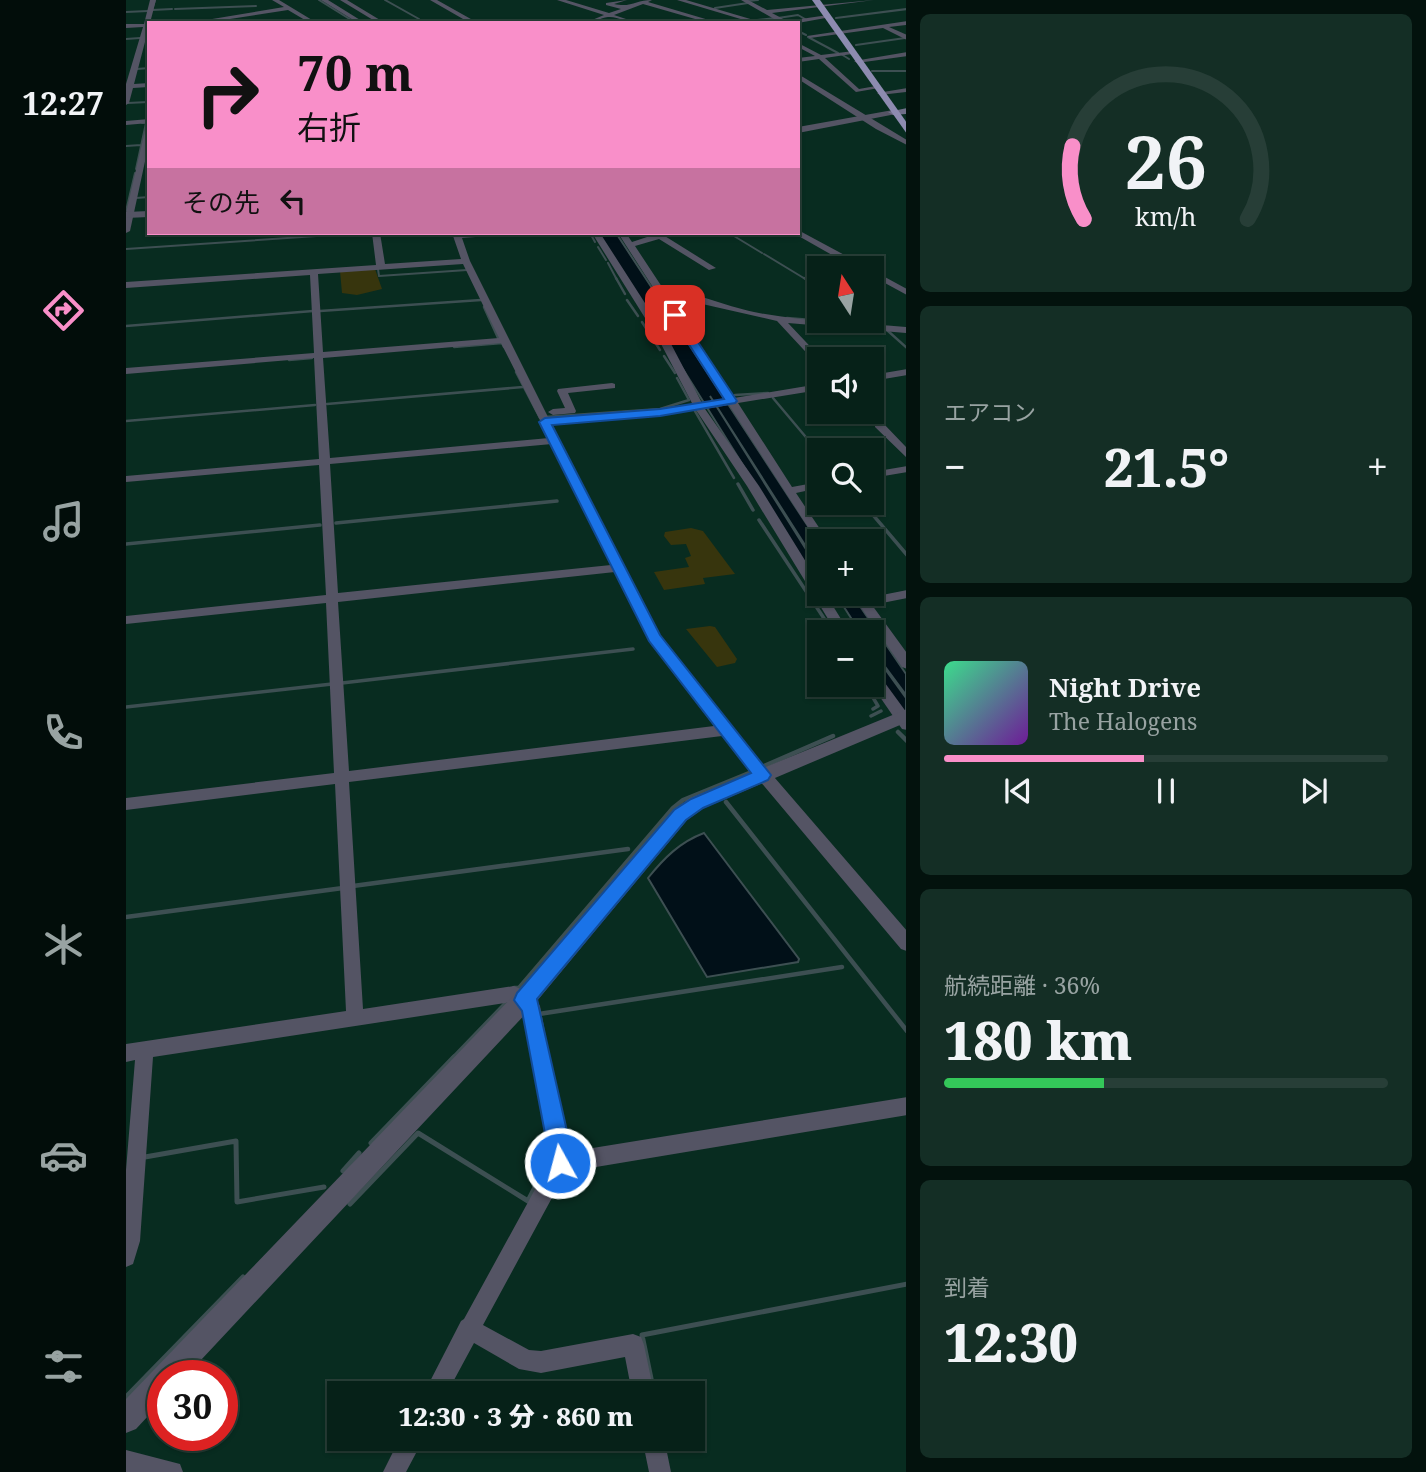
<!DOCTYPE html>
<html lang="ja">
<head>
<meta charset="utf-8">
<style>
	body { margin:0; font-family:"Noto Serif","Noto Sans JP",serif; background:#142e25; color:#f1f3f6; height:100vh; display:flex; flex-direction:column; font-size:26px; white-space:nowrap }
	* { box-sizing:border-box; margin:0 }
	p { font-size:23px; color:#98a3a2 }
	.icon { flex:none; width:38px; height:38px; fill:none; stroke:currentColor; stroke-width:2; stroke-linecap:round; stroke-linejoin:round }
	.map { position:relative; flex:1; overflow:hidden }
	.side { display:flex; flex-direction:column; gap:14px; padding:14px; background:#03120d; width:520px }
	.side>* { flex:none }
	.top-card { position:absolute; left:21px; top:21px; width:653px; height:214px; border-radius:0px; box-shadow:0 2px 5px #0004,0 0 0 2px #273e37; background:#f98fc9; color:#111; overflow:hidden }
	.needle { width:46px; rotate:348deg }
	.buttons { position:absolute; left:681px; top:256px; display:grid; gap:14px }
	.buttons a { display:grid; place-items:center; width:77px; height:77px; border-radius:0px; background:#062118; box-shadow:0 2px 5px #0004,0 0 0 2px #273e37; font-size:35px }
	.speed { position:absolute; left:21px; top:1360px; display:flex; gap:14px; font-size:35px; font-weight:700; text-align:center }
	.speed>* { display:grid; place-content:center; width:91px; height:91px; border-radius:50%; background:#062118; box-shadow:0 2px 5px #0004,0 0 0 2px #273e37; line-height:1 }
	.speed .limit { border:10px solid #d22; background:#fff; color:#111 }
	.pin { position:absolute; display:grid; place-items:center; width:60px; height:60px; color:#fff; margin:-30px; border-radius:14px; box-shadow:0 4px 10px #0006 }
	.me { position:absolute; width:77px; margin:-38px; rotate:353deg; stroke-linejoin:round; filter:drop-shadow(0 0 5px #0008) }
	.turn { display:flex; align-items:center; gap:24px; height:147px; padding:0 35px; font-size:32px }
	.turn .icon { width:91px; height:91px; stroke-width:2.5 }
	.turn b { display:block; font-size:49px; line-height:60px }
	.then { display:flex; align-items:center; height:66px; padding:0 35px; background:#0003; gap:14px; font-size:26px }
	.big { font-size:52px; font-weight:800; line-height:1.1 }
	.side .card { flex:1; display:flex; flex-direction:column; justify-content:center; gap:10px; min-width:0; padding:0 24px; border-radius:10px; background:#142e25 }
	.side .dial { align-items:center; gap:0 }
	.dial svg { height:182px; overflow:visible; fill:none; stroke:#273e37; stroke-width:7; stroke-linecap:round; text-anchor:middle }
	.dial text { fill:#f1f3f6; stroke:none }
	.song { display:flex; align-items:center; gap:21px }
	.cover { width:84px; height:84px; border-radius:10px; background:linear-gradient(135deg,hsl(150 70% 55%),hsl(280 70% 35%)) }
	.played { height:7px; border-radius:4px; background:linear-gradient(90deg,#f98fc9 45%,#273e37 45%) }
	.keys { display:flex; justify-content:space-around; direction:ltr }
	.heat { display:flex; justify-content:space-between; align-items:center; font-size:38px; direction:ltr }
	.charge { height:10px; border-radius:5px; background:linear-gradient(90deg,#34c759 36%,#273e37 0) }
	.trip { position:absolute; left:201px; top:1381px; width:378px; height:70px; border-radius:0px; background:#062118; box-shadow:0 2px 5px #0004,0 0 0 2px #273e37; font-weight:800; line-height:70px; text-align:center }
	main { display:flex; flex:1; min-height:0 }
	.tabs { display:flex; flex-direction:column; width:126px; justify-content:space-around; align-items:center; background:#020d0a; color:#98a3a2 }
	.tabs .icon { width:49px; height:49px }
	.tabs .on { color:#f98fc9 }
	.tabs b { font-size:32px; color:#f1f3f6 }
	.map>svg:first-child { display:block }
	.green { fill:#37350d }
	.water { fill:#011018; stroke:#3d4f52; stroke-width:2 }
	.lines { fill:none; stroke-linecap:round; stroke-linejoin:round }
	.stream-far4 { stroke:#3d4f52; stroke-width:2 }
	.stream-far3 { stroke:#3d4f52; stroke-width:2.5 }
	.stream-far2 { stroke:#3d4f52; stroke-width:3.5 }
	.stream-far1 { stroke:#3d4f52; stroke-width:4.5 }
	.stream { stroke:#3d4f52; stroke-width:5 }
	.minor { fill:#545464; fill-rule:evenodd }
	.tertiary { fill:#545464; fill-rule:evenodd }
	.secondary { fill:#6f6e88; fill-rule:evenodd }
	.trunk { fill:#8d8bb0; fill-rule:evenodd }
	.route { fill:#1a73e8; stroke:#114b97; stroke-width:2 }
</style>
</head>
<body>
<main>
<nav class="tabs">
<b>12:27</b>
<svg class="icon on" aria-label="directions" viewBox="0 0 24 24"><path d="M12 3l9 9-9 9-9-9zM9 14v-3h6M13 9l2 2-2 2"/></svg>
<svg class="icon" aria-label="music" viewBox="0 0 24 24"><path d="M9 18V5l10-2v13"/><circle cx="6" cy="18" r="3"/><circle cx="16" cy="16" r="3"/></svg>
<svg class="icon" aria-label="phone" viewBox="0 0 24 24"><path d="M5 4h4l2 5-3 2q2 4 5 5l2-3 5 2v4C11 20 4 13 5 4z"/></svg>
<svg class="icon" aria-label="climate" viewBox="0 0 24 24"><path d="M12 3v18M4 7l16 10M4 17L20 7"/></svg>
<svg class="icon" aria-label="car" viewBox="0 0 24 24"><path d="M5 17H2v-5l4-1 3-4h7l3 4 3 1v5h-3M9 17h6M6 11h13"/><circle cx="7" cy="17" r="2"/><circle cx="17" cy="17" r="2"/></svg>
<svg class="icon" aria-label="filters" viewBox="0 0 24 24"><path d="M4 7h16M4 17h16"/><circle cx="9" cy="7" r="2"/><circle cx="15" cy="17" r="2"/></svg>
</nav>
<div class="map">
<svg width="781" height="1472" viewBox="0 0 781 1472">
	<rect width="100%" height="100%" fill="#082c20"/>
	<path class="green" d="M249,269l7,20 -25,6 -15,-2 -2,-22z
		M565,528l12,3 32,43 -32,4 2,6 -41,6 -10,-18 35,-5 -4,-9 6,-2 -5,-12 -15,1 -7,-9 1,-4z
		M584,626l5,1 22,32 -2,4 -18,4 -31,-38z"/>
	<path class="water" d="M472,233h18l203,310v24l-109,-171 109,174v17z
		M709,593h16l55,81v21l-34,-46v-17h-12z
		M746,651l34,47v19l-34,-50z
		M578,833l95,126 -1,3 -91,15 -59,-99c16,-20 32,-36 56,-45z"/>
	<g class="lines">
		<path class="stream-far4" d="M29,0l-3,10 20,-1
			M193,0l37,23
			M259,0l34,19
			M622,1l10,-1
			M589,8l33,-5
			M49,9l81,-3
			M0,12l22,-1
			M652,18l20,-3 7,4
			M710,18l71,-9
			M631,20l18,-2
			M672,31l8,4
			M682,37l30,16
			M0,39l14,-1
			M730,45l49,-7
			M715,54l8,5
			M11,69l12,-1
			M746,71h35
			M2,103l20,-1
			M0,146l15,-1
			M10,169l10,-46h-4
			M10,198l13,-1
			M0,211l9,-38
			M464,233l5,9
			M603,233l33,20
			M472,247l8,13
			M0,249l235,-16
			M638,254l43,26
			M482,263l9,17
			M252,269l1,7 88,-6"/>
		<path class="stream-far3" d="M490,278l9,16
			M678,278l15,9
			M501,300l11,16
			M358,307l15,33
			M194,311l161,-11
			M661,318l73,6
			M516,322l18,28
			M0,326l187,-15
			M762,331l19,17
			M328,347l48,-4 2,4
			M538,356l11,17
			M163,360l23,-2
			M390,372l24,46
			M609,395l33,-2
			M647,398l37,44
			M201,404l196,-17
			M569,411l39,67
			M419,417l115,-8 29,-9 -12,-22
			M0,421l189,-16
			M688,447l5,5"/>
		<path class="stream-far2" d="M612,484l15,26
			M736,502l45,53
			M633,520l74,112
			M210,523l221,-22
			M0,544l194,-19
			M216,683l291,-34
			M739,684l13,22 -5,3
			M0,707l206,-23
			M745,716l10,-5"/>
		<path class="stream-far1" d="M772,732l9,9
			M638,766l69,-30
			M600,802l181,229
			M227,886l275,-37
			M0,917l217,-29
			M388,988h5l154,-180 10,-8 71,-29
			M413,1014l303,-47
			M327,1058l52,-54"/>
		<path class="stream" d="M245,1143l83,-86
			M19,1157l91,-16 1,61 87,-15
			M217,1171l16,-18
			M224,1204l68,-71 110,68 21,-41
			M516,1335l265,-51
			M516,1335l12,58
			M0,1397l117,-120"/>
		<path class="minor" d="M24,0h6l-22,84 15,-1v4l-16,1 -4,15 -3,2v-21l17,-57 -17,1v-4h18z
			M146,0h7l38,23h-7l-22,-13 -84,13h-16l96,-16z
			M195,0h7l37,23h-7z
			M214,0h7l38,23h-7z
			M304,0h7l41,23h-8z
			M431,0h9l43,13 12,-4 -15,-4v-2l21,-3 -13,4c17,4 22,-4 38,-4l-4,2 71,21h-10l-66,-19 -29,11 24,8c-10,0 -21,-7 -30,-6 -8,1 -14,6 -23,6l19,-8z
			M551,0h9l78,23h-10z
			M615,0h7l19,10 107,-10 -102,13 15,8 41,-6 3,2 -33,6h-17z
			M781,21v4l-18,2 18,8v5l-24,-12 -73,10 -3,-2z
			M672,43l23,12 33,-4 -2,3 -27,4 34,31 17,-3 3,2 -23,4 -37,-33 -21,3v-4l17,-2 -17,-9z
			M781,52v4l-50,7 -3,-2z
			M672,74l109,66v5l-31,-16 -78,-50z
			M781,88v4l-27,3 -3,-2z
			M23,119v4l-23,2v-4z
			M23,124v19l-19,88 -4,2v-20l20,-87z
			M672,230l67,36 1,2h-11l-60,-34 3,-1z
			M246,233h8l5,31 76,-5 -9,-26h55l-4,2 -41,3 8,23 79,158 111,-9 33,-5 -33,-63 -68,-109h8l70,109 32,61 23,-4 -107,-166h8l6,9 21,-7 -2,-2h9l56,35 -7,2 -50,-31 -24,7 29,44c31,1 60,16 90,22 50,10 102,11 153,15v6l-119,-10 34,36h-3v5l-3,-1 -39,-42 -110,-25 67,102 85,-14v6l-81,13 54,84 27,-5v6l-23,5 32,48h-9v3l-90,-139 -24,4 54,77 60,97v10h6l24,39h-13l-89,-146 -51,-76 -36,6 -108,9 107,211 71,90 177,205v20l-6,-2 -179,-213 -373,46 14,227 151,-23c10,4 21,11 26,20l28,146 339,-55v18l-341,57 -83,153 46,25 12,1 92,-17 8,3 3,8 10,48h-22l-7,-36 -84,16 -22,-4 -45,-26 -27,50h-23l37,-72 3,-2 86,-157 -1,-21 -26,-130 -11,-9 -359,55 -13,184 -7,23 -7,3v-97l9,-110 -9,2v-18l220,-33 -11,-227 -209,26v-12l208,-25 -8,-170 -200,21v-8l200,-21 -7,-130 -193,17v-6l193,-17 -5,-101 -188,16v-6l188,-15 -4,-78 -184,13v-6l250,-17zM337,264l36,74 -176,14 -5,-78zM375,343l48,95 -219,20 -7,-100zM426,444l59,121 -273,28 -8,-129zM489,572l34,69 65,85 -365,45 -11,-169z
			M746,270l35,19v6l-35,-19z
			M781,369v6l-35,6v-6z
			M486,383l3,1v4l-47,5 8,18 -1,2 -22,2 -5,-3 5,-3 12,-1 -8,-17 1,-2z
			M753,422l4,1 24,25v10l-32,-31v-4z
			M781,466v6l-35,6v-6z
			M781,590v8l-35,7 35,48v16l-5,-2 -51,-74h13l3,5z
			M746,670l5,2 30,41v17l-5,-1 -31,-45z
			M274,1438h24l-18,34h-23z
			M516,1438h22l7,34h-22z
			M0,1450l54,14 3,8h-57z"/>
		<path class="tertiary" d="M767,110l3,4 -98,19v-6z
			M23,211v6l-23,1v-6z
			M781,709v13l-203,86 -17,12 -155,187 -346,369h-23v24l-27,29 -10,4v-34l390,-406 157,-183 17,-12z"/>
		<path class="secondary" d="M781,108v6l-14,1 -5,-3z"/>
		<path class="trunk" d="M686,0h8l87,123v11z"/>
	</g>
	<path class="route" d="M545,312h7l59,89 -2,2 -75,13 -108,9 108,210 111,140 -3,5 -65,28 -17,12 -149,179 32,141 1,23 -3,8 -7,3 -8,-3 -30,-160 -8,-11 3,-7 157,-183 17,-11 60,-26 -102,-132 -110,-219 6,-4 115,-9 64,-10 -54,-84z"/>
</svg>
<div class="buttons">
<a><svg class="needle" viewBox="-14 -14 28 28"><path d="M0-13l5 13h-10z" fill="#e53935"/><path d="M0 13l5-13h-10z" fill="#98a3a2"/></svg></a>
<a><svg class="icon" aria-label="sound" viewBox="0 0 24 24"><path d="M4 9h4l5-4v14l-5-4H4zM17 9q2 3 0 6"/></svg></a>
<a><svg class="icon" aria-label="search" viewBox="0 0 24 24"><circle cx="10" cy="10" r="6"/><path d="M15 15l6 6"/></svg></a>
<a>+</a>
<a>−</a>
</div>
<div class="speed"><div class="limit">30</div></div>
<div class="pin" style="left:549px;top:315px;background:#d93025"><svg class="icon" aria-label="arrive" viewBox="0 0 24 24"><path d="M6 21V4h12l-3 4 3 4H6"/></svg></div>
<svg class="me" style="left:434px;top:1163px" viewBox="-20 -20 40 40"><circle r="17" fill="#1a73e8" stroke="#fff" stroke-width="3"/><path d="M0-11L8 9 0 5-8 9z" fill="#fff"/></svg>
<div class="trip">12:30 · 3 分 · 860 m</div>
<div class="top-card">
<div class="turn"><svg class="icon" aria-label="right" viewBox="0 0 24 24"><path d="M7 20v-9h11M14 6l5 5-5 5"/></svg><div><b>70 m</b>右折</div></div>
<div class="then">その先<svg class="icon" aria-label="left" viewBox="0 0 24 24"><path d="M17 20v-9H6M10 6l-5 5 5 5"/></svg></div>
</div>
</div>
<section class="side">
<div class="card dial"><svg viewBox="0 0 100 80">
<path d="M14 69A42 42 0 1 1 86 69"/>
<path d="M14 69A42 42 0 0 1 9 37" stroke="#f98fc9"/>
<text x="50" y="56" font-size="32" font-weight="700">26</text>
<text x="50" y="72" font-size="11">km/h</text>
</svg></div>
<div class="card"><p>エアコン</p>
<div class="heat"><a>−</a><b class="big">21.5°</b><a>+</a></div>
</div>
<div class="card">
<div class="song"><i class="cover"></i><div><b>Night Drive</b><p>The Halogens</p></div></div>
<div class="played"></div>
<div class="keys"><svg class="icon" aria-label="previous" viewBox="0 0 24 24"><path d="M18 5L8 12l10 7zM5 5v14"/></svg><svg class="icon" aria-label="pause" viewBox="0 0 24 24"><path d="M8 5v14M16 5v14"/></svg><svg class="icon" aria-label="next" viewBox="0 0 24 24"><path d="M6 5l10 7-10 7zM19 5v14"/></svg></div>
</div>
<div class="card"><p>航続距離 · 36%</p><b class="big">180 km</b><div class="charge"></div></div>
<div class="card"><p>到着</p><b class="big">12:30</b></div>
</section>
</main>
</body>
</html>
